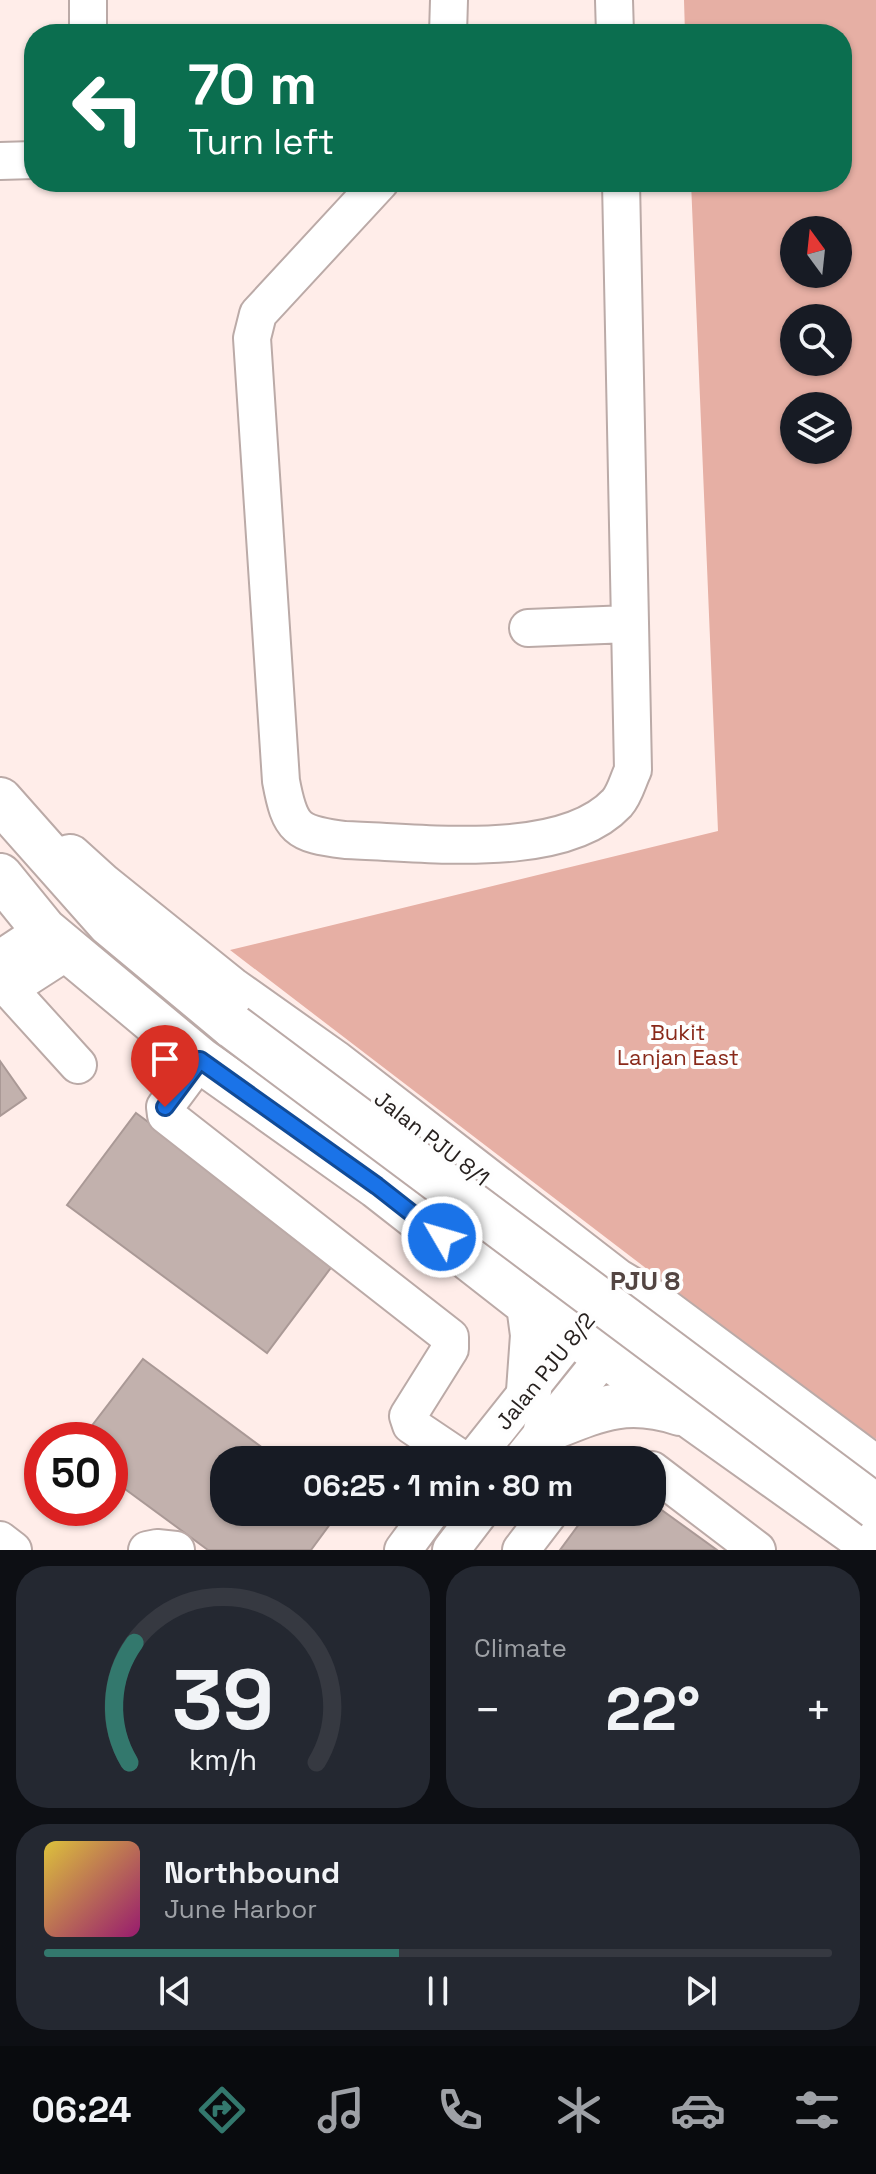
<!DOCTYPE html>
<html lang="en">
<head>
<meta charset="utf-8">
<style>
	body { margin:0; font-family:"Space Grotesk",sans-serif; background:#242831; color:#f1f3f6; height:100vh; display:flex; flex-direction:column; font-size:30px; white-space:nowrap }
	* { box-sizing:border-box; margin:0 }
	p { font-size:26px; color:#9ea1a6 }
	.icon { flex:none; width:44px; height:44px; fill:none; stroke:currentColor; stroke-width:2; stroke-linecap:round; stroke-linejoin:round }
	.map { position:relative; height:1550px; overflow:hidden }
	.sheet { display:flex; flex-direction:column; gap:16px; padding:16px; background:#0d0f14; flex:1 }
	.sheet>* { flex:none }
	.hud { position:absolute; left:24px; top:24px; width:828px; height:168px; border-radius:32px; box-shadow:0 2px 6px #0004; background:#0b6e4f; color:#fff; overflow:hidden }
	.needle { width:52px; rotate:345deg }
	.tools { position:absolute; left:780px; top:216px; display:grid; gap:16px }
	.tools a { display:grid; place-items:center; width:72px; height:72px; border-radius:50%; background:#171b24; box-shadow:0 2px 6px #0004; font-size:40px }
	.speed { position:absolute; left:24px; top:1422px; display:flex; gap:16px; font-size:40px; font-weight:700; text-align:center }
	.speed>* { display:grid; place-content:center; width:104px; height:104px; border-radius:50%; background:#171b24; box-shadow:0 2px 6px #0004; line-height:1 }
	.speed .limit { border:12px solid #d22; background:#fff; color:#111 }
	.pin { position:absolute; display:grid; place-items:center; width:68px; height:68px; color:#fff; margin:-82px -34px; border-radius:50% 50% 50% 0; rotate:-45deg; box-shadow:0 0 8px #0007 }
	.pin .icon { rotate:45deg }
	.me { position:absolute; width:88px; margin:-44px; rotate:308deg; stroke-linejoin:round; filter:drop-shadow(0 0 6px #0008) }
	.turn { display:flex; align-items:center; gap:28px; height:168px; padding:0 32px; font-size:36px }
	.turn .icon { width:104px; height:104px; stroke-width:2.5 }
	.turn b { display:block; font-size:56px; line-height:68px }
	.big { font-size:60px; font-weight:700; line-height:1.1 }
	.sheet .card { flex:1; display:flex; flex-direction:column; justify-content:center; gap:12px; min-width:0; padding:0 28px; border-radius:32px; background:#242831 }
	.sheet .dial { align-items:center; gap:0 }
	.dial svg { height:208px; overflow:visible; fill:none; stroke:#363941; stroke-width:7; stroke-linecap:round; text-anchor:middle }
	.dial text { fill:#f1f3f6; stroke:none }
	.song { display:flex; align-items:center; gap:24px }
	.cover { width:96px; height:96px; border-radius:12px; background:linear-gradient(135deg,hsl(50 70% 55%),hsl(320 70% 35%)) }
	.played { height:8px; border-radius:4px; background:linear-gradient(90deg,#33786d 45%,#363941 45%) }
	.keys { display:flex; justify-content:space-around; direction:ltr }
	.heat { display:flex; justify-content:space-between; align-items:center; font-size:44px; direction:ltr }
	.sheet .tiles { flex:1; display:grid; gap:16px; grid-template-columns:1fr 1fr }
	.card:last-child { grid-column:span 2 }
	.trip { position:absolute; left:210px; top:1446px; width:456px; height:80px; border-radius:32px; background:#171b24; box-shadow:0 2px 6px #0004; font-weight:700; line-height:80px; text-align:center }
	.dock { display:flex; height:128px; justify-content:space-around; align-items:center; background:#090b0e; color:#9ea1a6 }
	.dock .icon { width:56px; height:56px }
	.dock .current { color:#33786d }
	.dock b { font-size:36px; color:#f1f3f6 }
	.map>svg:first-child { display:block }
	.green { fill:#e6afa4; fill-rule:evenodd }
	.building { fill:#c2b1ad; stroke:#aa9996; stroke-width:2 }
	.lines { fill:none; stroke-linecap:round; stroke-linejoin:round }
	.minor-casing { stroke:#bbaaa7; stroke-width:40 }
	.major-casing { stroke:#bbaaa7; stroke-width:48 }
	.highway-casing { stroke:#bbaaa7; stroke-width:48 }
	.minor { stroke:#fff; stroke-width:36 }
	.major { stroke:#fff; stroke-width:44 }
	.highway { stroke:#fff; stroke-width:44 }
	.highway-bridge-casing { stroke:#bbaaa7; stroke-width:48; stroke-linecap:butt }
	.highway-bridge { stroke:#fff; stroke-width:44 }
	.route-casing { stroke:#114b97; stroke-width:20 }
	.route { stroke:#1a73e8; stroke-width:14 }
	.labels { text-anchor:middle; dominant-baseline:central; stroke-width:8; stroke-linejoin:round; paint-order:stroke }
	.park-label { font-size:22px; fill:#89291a; stroke:#fefefe }
	.street-label { font-size:22px; fill:#27211f; stroke:#fefefe }
	.quarter-label { font-size:26px; font-weight:bold; fill:#534542; stroke:#fefefe }
</style>
</head>
<body>
<div class="map">
<svg width="876" height="1550" viewBox="0 0 876 1550">
	<rect width="100%" height="100%" fill="#ffede9"/>
	<path class="green" d="M684,0h192v1439l-29,-17 -617,-472 488,-119 -27,-649h151v-148h-157zM794,230h44v44h-44zM794,318h44v44h-44zM794,406h44v44h-44z"/>
	<path class="building" d="M0,1061l26,37 -26,18z
		M136,1113l200,148 -69,92 -200,-148z
		M143,1359l136,101h-55v52h115l-28,38h-103l-98,-72v-38h-29z
		M652,1503l65,47h-157l28,-38h64z"/>
	<g class="lines">
		<defs>
			<path id="minor" d="M88,0v34
				M614,0l1,34
				M448,34l1,-34
				M0,161l34,-1
				M380,182l-122,132 -6,24 29,443c9,48 15,53 64,59 75,2 217,22 272,-37 8,-9 11,-23 16,-33l-12,-588
				M528,628l101,-4
				M0,959l44,-29
				M0,979l78,86
				M9,989l59,-38
				M200,1060l-35,47 1,8 284,222v12l-42,67 3,9 52,35
				M473,1460l116,-146
				M521,1460l100,-124
				M652,1470l105,80
				M0,1540l13,10
				M147,1550l10,-2 19,2
				M403,1550l28,-38
				M451,1550l29,-38
				M521,1550l29,-38"/>
			<path id="major" d="M70,857l32,29 128,103 103,73 283,219 34,20 226,168
				M0,876l44,54 156,130 177,126 152,119 76,50 271,193
				M529,1391l4,-56 -4,-30
				M546,1430c50,-20 79,-35 134,-17"/>
			<path id="highway" d="M0,800l109,123 125,104"/>
		</defs>
		<use href="#minor" class="minor-casing"/>
		<use href="#major" class="major-casing"/>
		<use href="#highway" class="highway-casing"/>
		<use href="#minor" class="minor"/>
		<use href="#major" class="major"/>
		<use href="#highway" class="highway"/>
		<defs>
			<path id="highway-bridge" d="M234,1027l642,480"/>
		</defs>
		<use href="#highway-bridge" class="highway-bridge-casing"/>
		<use href="#highway-bridge" class="highway-bridge"/>
	</g>
	<g class="lines">
		<defs>
			<path id="route" d="M165,1107l35,-47 177,126 65,51"/>
		</defs>
		<use href="#route" class="route-casing"/>
		<use href="#route" class="route"/>
	</g>
	<g class="labels">
		<g class="park-label">
			<text x="678" y="1032">Bukit<tspan x="678" dy="25">Lanjan East</tspan></text>
		</g>
		<g class="street-label">
			<text transform="translate(432 1138) rotate(38)">Jalan PJU 8/1</text>
			<text transform="translate(545 1371) rotate(-51)">Jalan PJU 8/2</text>
		</g>
		<g class="quarter-label">
			<text x="645" y="1281">PJU 8</text>
		</g>
	</g>
</svg>
<div class="tools">
<a><svg class="needle" viewBox="-14 -14 28 28"><path d="M0-13l5 13h-10z" fill="#e53935"/><path d="M0 13l5-13h-10z" fill="#9ea1a6"/></svg></a>
<a><svg class="icon" aria-label="search" viewBox="0 0 24 24"><circle cx="10" cy="10" r="6"/><path d="M15 15l6 6"/></svg></a>
<a><svg class="icon" aria-label="layers" viewBox="0 0 24 24"><path d="M12 4l9 5-9 5-9-5zM3 14l9 5 9-5"/></svg></a>
</div>
<div class="speed"><div class="limit">50</div></div>
<div class="pin" style="left:165px;top:1107px;background:#d93025"><svg class="icon" aria-label="arrive" viewBox="0 0 24 24"><path d="M6 21V4h12l-3 4 3 4H6"/></svg></div>
<svg class="me" style="left:442px;top:1237px" viewBox="-20 -20 40 40"><circle r="17" fill="#1a73e8" stroke="#fff" stroke-width="3"/><path d="M0-11L8 9 0 5-8 9z" fill="#fff"/></svg>
<div class="trip">06:25 · 1 min · 80 m</div>
<div class="hud">
<div class="turn"><svg class="icon" aria-label="left" viewBox="0 0 24 24"><path d="M17 20v-9H6M10 6l-5 5 5 5"/></svg><div><b>70 m</b>Turn left</div></div>
</div>
</div>
<section class="sheet">
<div class="tiles">
<div class="card dial"><svg viewBox="0 0 100 80">
<path d="M14 69A42 42 0 1 1 86 69"/>
<path d="M14 69A42 42 0 0 1 16 23" stroke="#33786d"/>
<text x="50" y="56" font-size="32" font-weight="700">39</text>
<text x="50" y="72" font-size="11">km/h</text>
</svg></div>
<div class="card"><p>Climate</p>
<div class="heat"><a>−</a><b class="big">22°</b><a>+</a></div>
</div>
<div class="card">
<div class="song"><i class="cover"></i><div><b>Northbound</b><p>June Harbor</p></div></div>
<div class="played"></div>
<div class="keys"><svg class="icon" aria-label="previous" viewBox="0 0 24 24"><path d="M18 5L8 12l10 7zM5 5v14"/></svg><svg class="icon" aria-label="pause" viewBox="0 0 24 24"><path d="M8 5v14M16 5v14"/></svg><svg class="icon" aria-label="next" viewBox="0 0 24 24"><path d="M6 5l10 7-10 7zM19 5v14"/></svg></div>
</div>
</div>
</section>
<nav class="dock">
<b>06:24</b>
<svg class="icon current" aria-label="directions" viewBox="0 0 24 24"><path d="M12 3l9 9-9 9-9-9zM9 14v-3h6M13 9l2 2-2 2"/></svg>
<svg class="icon" aria-label="music" viewBox="0 0 24 24"><path d="M9 18V5l10-2v13"/><circle cx="6" cy="18" r="3"/><circle cx="16" cy="16" r="3"/></svg>
<svg class="icon" aria-label="phone" viewBox="0 0 24 24"><path d="M5 4h4l2 5-3 2q2 4 5 5l2-3 5 2v4C11 20 4 13 5 4z"/></svg>
<svg class="icon" aria-label="climate" viewBox="0 0 24 24"><path d="M12 3v18M4 7l16 10M4 17L20 7"/></svg>
<svg class="icon" aria-label="car" viewBox="0 0 24 24"><path d="M5 17H2v-5l4-1 3-4h7l3 4 3 1v5h-3M9 17h6M6 11h13"/><circle cx="7" cy="17" r="2"/><circle cx="17" cy="17" r="2"/></svg>
<svg class="icon" aria-label="filters" viewBox="0 0 24 24"><path d="M4 7h16M4 17h16"/><circle cx="9" cy="7" r="2"/><circle cx="15" cy="17" r="2"/></svg>
</nav>
</body>
</html>
